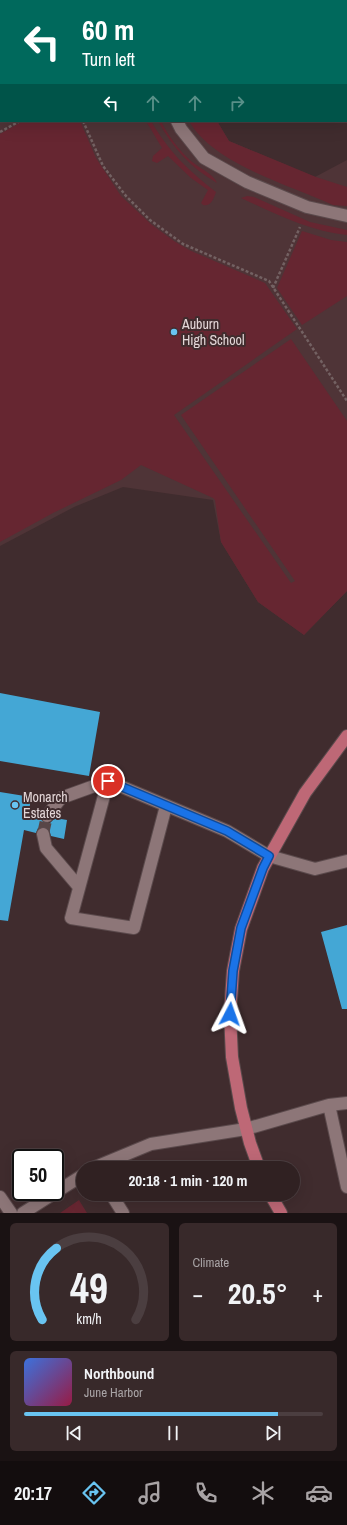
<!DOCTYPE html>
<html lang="en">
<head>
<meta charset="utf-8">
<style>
	body { margin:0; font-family:"Archivo Narrow",sans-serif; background:#38292a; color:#f1f3f6; height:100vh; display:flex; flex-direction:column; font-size:15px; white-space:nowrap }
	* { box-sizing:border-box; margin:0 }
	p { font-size:13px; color:#a8a3a5 }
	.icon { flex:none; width:22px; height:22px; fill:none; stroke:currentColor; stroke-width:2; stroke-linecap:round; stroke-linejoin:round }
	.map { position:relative; height:1213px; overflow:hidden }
	.drawer { display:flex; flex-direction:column; gap:10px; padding:10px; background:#1a1213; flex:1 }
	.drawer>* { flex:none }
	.banner { position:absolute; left:0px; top:0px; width:347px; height:122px; box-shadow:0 4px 16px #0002,0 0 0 1px #4b3e40; background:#00695c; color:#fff; overflow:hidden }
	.speed { position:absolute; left:12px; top:1149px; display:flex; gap:8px; font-size:20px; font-weight:700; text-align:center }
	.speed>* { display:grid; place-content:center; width:52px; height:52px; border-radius:50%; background:#302122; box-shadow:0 4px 16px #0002,0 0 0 1px #4b3e40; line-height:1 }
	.speed .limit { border:2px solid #111; border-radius:6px; background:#fff; color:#111 }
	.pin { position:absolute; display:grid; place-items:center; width:34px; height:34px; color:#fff; margin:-17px; border:2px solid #fff; border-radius:50%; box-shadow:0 1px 4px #0007 }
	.me { position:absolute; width:44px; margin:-22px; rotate:4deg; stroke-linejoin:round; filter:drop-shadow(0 0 3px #0008) }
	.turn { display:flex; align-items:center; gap:14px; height:84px; padding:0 16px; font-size:18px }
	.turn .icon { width:52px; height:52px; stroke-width:2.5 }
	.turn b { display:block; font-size:28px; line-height:34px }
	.lanes { display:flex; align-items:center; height:38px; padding:0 16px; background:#0003; justify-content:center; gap:20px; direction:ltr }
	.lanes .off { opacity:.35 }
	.big { font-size:30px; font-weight:700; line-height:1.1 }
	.drawer .card { flex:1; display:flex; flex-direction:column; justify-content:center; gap:6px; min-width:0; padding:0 14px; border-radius:6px; background:#38292a }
	.drawer .dial { align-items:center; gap:0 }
	.dial svg { height:104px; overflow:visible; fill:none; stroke:#4b3e40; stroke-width:7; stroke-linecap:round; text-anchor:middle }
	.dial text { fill:#f1f3f6; stroke:none }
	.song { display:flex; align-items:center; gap:12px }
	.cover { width:48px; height:48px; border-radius:6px; background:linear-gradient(135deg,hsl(220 70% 55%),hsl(340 70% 35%)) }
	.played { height:4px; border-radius:2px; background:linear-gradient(90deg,#69c4f1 85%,#4b3e40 85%) }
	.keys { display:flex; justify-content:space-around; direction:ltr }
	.heat { display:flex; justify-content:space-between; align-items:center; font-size:22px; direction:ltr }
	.drawer .tiles { flex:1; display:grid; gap:10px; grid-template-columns:1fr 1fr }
	.card:last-child { grid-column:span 2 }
	.trip { position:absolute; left:76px; top:1161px; width:224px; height:40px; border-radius:20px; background:#302122; box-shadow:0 4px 16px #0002,0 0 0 1px #4b3e40; font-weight:700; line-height:40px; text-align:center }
	.dock { display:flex; height:64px; justify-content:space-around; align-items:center; background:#130d0e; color:#a8a3a5 }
	.dock .icon { width:28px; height:28px }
	.dock .current { color:#69c4f1 }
	.dock b { font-size:18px; color:#f1f3f6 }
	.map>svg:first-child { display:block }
	.built { fill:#4f3437 }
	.green { fill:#662631 }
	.building { fill:#44a7d5 }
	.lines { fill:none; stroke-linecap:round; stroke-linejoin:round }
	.minor-tunnel { stroke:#584647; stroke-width:12; stroke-dasharray:12 6; stroke-linecap:butt }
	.minor-casing { stroke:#5b4a4c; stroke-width:14 }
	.major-casing { stroke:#5b4a4c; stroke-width:14 }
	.path { stroke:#736162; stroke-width:2.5; stroke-dasharray:3 2; stroke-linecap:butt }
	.minor { stroke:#8d7678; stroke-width:12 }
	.major { stroke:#be6876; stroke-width:12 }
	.route-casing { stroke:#114b97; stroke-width:10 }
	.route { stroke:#1a73e8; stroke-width:7 }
	.poi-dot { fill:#69c4f1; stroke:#402c2e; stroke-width:1.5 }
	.labels { text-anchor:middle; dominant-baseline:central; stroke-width:4; stroke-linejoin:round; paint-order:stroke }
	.poi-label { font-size:14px; fill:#e3d6d7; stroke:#402c2e; text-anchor:start }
</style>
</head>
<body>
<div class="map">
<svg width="347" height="1213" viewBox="0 0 347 1213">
	<rect width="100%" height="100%" fill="#402c2e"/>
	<path class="built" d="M0,0l146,1h-145v120h216l12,20 86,36 32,-17v431l-43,44 -46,-33 -37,-60 -8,-42 -90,-13 -49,20 -74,39z"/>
	<path class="green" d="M23,121h57l16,37 25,38 31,29 22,16 15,9 76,33 32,46 -123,86 117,168 4,-2 -114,-166 110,-76 56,82v170l-43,44 -46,-33 -37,-60 -6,-42 -2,-2 -72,-33 -20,15 -68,33 -53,29v-408z
		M146,121h5c18,31 37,49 65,71 -2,6 -5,15 -13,13l-2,-2 7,-13 -17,-12 -23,-22 -11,7 -5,-2 1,-5 9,-8z
		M158,121h3c7,15 18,29 30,40 8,7 23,13 26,22 -26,-15 -45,-36 -59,-62z
		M189,121h28l12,20 87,36 31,10v19l-14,-1c-43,-20 -120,-41 -144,-84z
		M247,196l7,1 56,25 37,8v5c-38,-4 -71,-21 -106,-37z
		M302,231l29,9 16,2v54l-45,29 -25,-37z
		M79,1200l8,13h-27z"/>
	<path class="building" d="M0,693l100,19 -11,64 -89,-15z
		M0,792l31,5 -2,15 11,3v4l6,4h4l5,-5 12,2 -3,19 -13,-3 -2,-7 -4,-2 -7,1 -2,5 -12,-3 -16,91 -8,-1z
		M347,925v84h-5l-21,-77z"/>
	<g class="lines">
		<path class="minor-tunnel" d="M43,834l4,-18"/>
		<defs>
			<path id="minor" d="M118,0v1
				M177,121l4,8 23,29 34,19 9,5 60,25 40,9
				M166,806l-32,122 -63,-10 37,-137 119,50 42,25 46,13 32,-8
				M47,816l14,-18 47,-17
				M43,834l3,14 33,39
				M329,1105l18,82
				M93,1168l58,-24 95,-15 83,-24 18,-2
				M111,1194l12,19
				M0,1197l11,16
				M23,1213l60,-38"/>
			<path id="major" d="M259,1168l-9,-25 -9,-35 -9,-51 -2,-43 3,-43 8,-42 22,-61 42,-75 42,-57
				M270,1194l11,19"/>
		</defs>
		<use href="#minor" class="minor-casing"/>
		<use href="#major" class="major-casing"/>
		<path class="path" d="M83,121l20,45 23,30 24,24 33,24 86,37 78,120
			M0,132l20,-11
			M273,288l27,-61"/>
		<use href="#minor" class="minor"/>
		<use href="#major" class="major"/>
	</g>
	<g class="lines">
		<defs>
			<path id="route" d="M108,781l119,50 42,25 -6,12 -22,60 -8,43 -3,43"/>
		</defs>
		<use href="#route" class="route-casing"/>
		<use href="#route" class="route"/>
	</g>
	<g class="poi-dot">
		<circle cx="174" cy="332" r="4"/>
		<circle cx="15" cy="805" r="4"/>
	</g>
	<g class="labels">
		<g class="poi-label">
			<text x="182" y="324">Auburn<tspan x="182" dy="16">High School</tspan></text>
			<text x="23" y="797">Monarch<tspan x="23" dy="16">Estates</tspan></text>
		</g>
	</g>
</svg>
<div class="speed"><div class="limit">50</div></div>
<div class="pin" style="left:108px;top:781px;background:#d93025"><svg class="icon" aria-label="arrive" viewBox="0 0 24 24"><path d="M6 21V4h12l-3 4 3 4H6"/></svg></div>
<svg class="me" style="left:230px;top:1014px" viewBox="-20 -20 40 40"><path d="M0-17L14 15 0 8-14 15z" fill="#1a73e8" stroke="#fff" stroke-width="4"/></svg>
<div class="trip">20:18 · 1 min · 120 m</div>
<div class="banner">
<div class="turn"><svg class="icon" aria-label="left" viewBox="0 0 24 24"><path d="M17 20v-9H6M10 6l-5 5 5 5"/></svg><div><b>60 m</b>Turn left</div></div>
<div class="lanes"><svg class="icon" aria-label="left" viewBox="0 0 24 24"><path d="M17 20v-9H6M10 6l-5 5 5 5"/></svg><svg class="icon off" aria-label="ahead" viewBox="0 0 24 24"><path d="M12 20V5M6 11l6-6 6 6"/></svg><svg class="icon off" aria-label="ahead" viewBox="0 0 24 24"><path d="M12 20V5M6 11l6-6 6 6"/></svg><svg class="icon off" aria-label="right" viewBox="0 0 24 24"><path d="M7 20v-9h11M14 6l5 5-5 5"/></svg></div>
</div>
</div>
<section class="drawer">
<div class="tiles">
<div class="card dial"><svg viewBox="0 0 100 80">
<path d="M14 69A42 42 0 1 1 86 69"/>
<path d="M14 69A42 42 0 0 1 25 14" stroke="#69c4f1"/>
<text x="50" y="56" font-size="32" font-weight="700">49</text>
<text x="50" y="72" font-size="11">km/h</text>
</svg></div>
<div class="card"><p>Climate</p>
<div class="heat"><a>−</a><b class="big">20.5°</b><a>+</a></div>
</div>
<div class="card">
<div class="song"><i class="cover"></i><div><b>Northbound</b><p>June Harbor</p></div></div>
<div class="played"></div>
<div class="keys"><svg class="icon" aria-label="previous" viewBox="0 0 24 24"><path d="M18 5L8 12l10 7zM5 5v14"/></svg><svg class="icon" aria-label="pause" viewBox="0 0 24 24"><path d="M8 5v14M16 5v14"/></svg><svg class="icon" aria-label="next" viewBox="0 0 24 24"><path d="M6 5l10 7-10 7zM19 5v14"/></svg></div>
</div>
</div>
</section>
<nav class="dock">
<b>20:17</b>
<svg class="icon current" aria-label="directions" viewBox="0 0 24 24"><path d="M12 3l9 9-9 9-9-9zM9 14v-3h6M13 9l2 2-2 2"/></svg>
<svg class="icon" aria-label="music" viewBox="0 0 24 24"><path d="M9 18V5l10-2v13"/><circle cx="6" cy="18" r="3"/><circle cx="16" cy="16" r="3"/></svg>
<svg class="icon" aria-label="phone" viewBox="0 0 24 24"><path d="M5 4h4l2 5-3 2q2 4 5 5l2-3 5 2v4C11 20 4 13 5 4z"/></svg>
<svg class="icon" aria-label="climate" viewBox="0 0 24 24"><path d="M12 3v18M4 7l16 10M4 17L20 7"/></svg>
<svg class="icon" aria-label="car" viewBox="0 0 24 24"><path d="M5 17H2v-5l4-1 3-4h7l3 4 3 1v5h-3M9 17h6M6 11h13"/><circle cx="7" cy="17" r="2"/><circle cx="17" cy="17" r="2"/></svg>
</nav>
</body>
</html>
